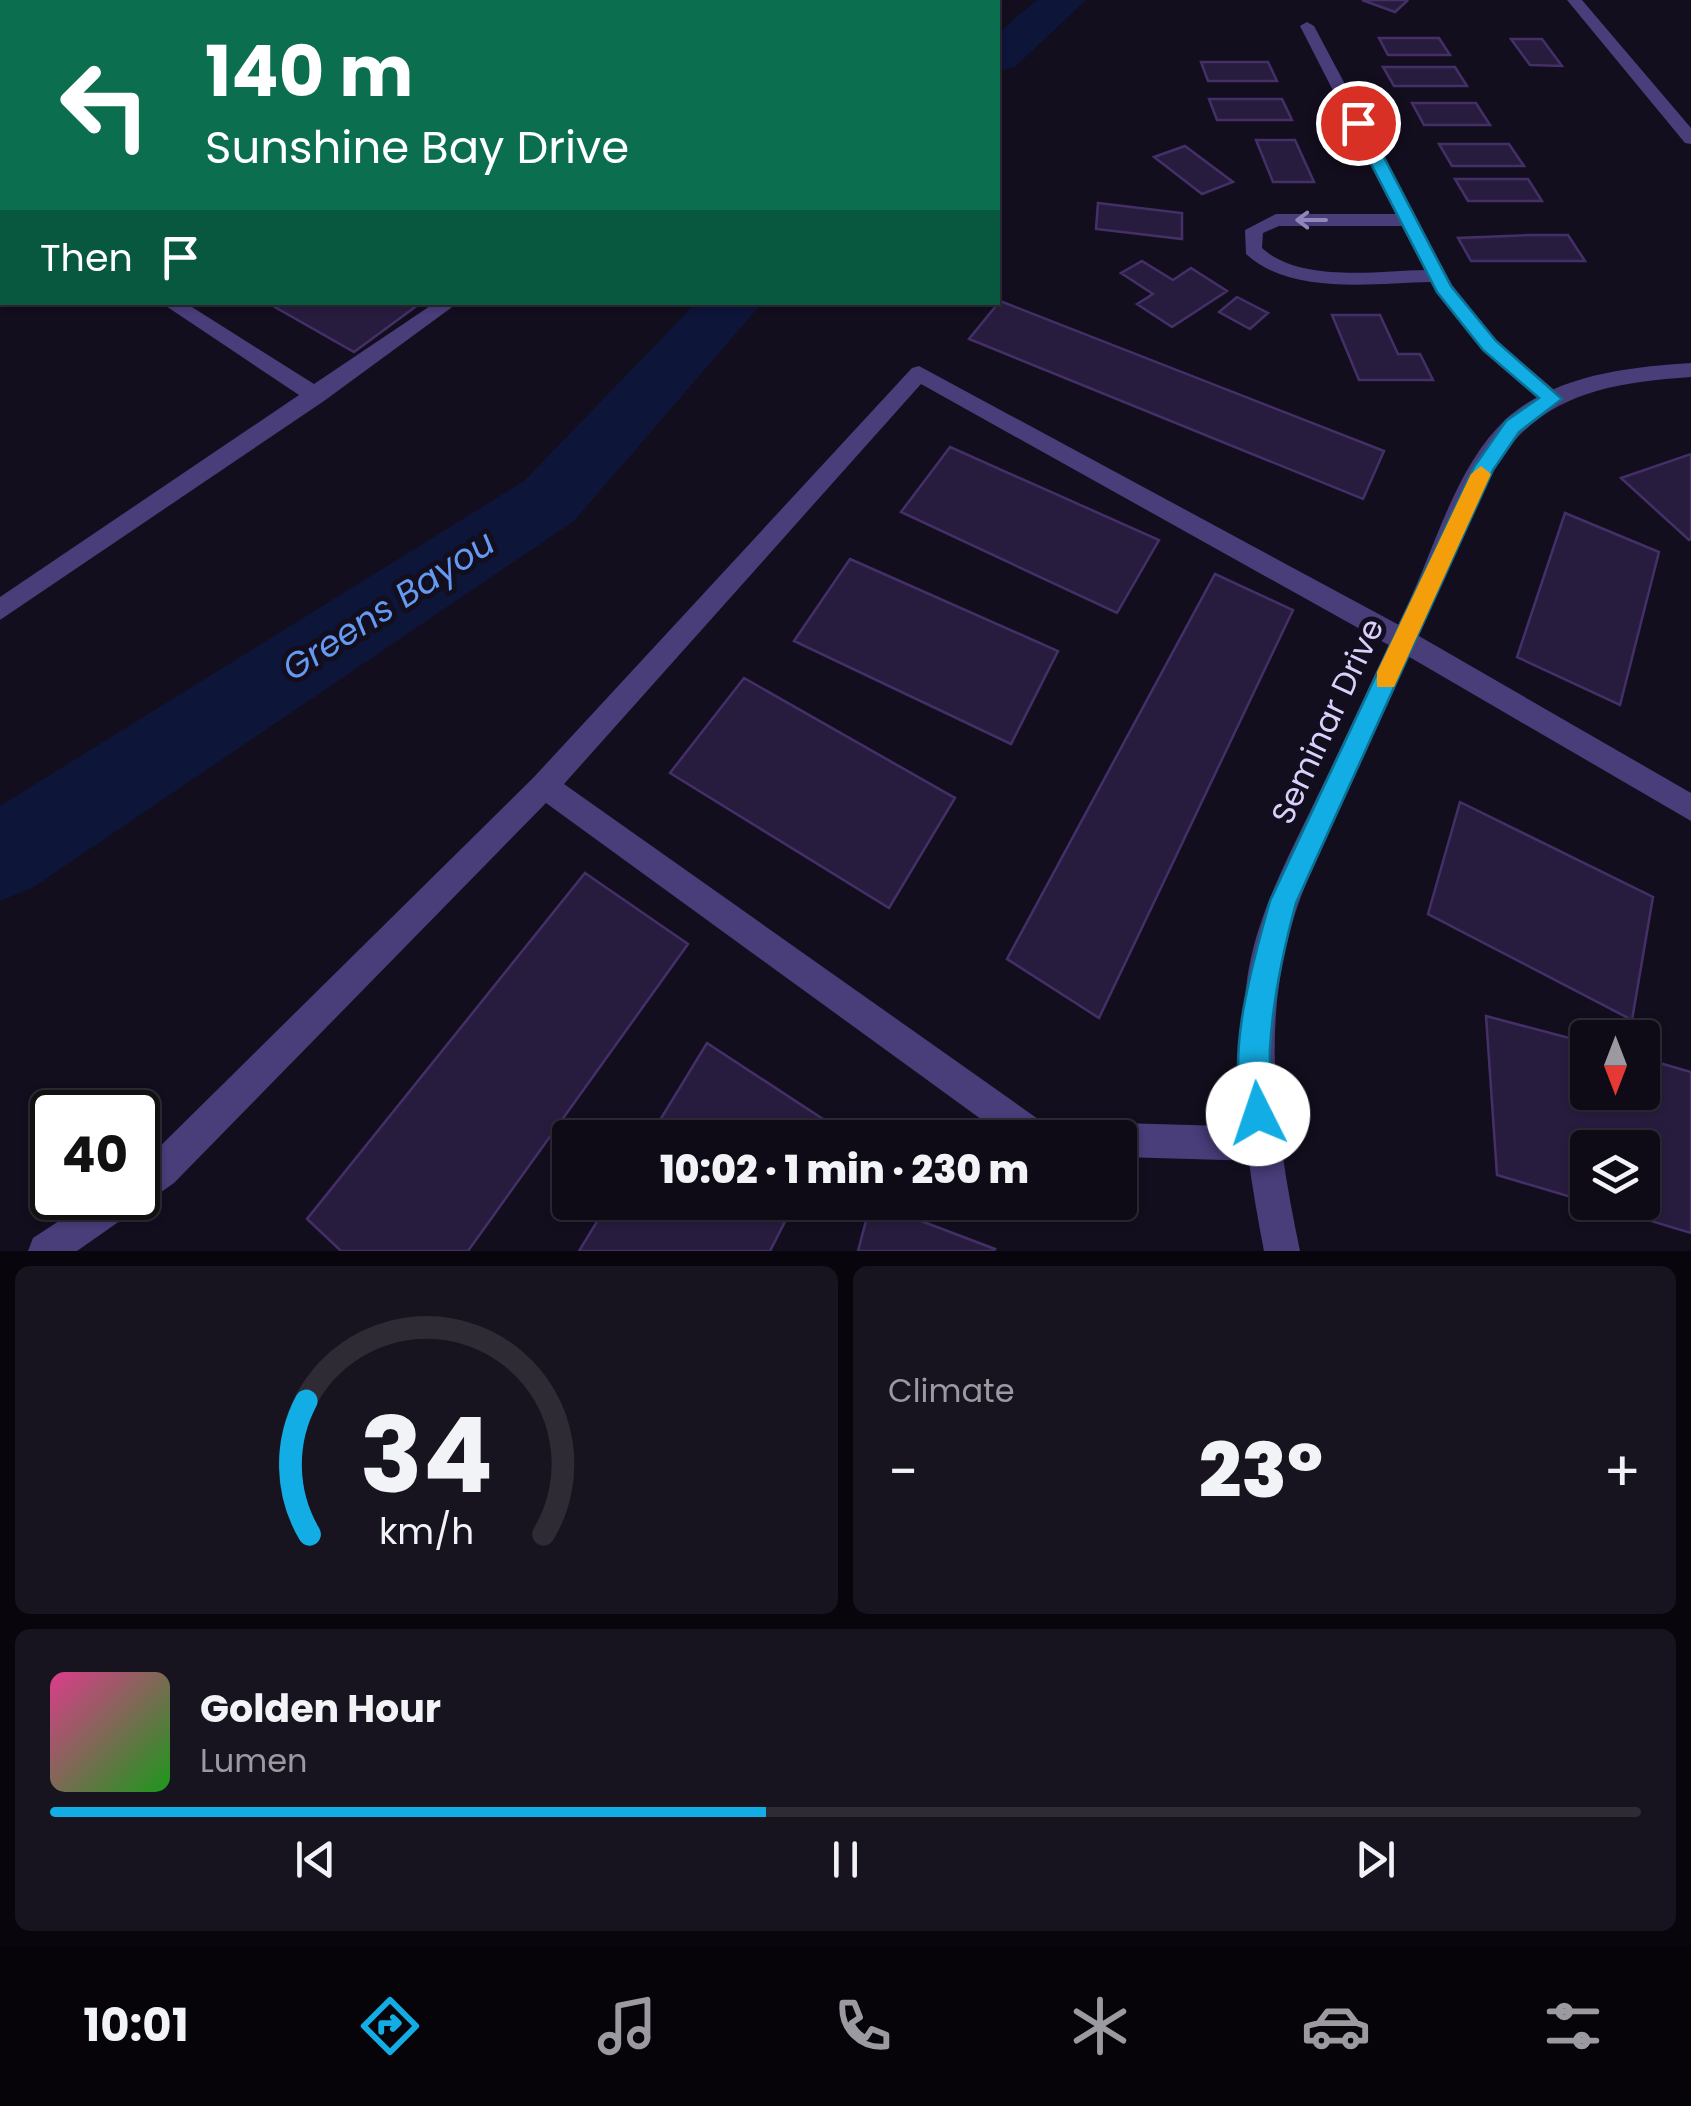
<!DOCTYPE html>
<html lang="en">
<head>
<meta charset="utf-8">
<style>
	body { margin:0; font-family:Poppins,sans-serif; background:#17131f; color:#f1f3f6; height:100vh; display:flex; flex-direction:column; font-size:38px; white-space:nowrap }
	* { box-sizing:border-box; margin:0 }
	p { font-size:32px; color:#9b9aa1 }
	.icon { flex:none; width:55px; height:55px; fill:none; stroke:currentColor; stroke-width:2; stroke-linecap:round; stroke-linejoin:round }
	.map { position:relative; height:1251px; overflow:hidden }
	.panel { display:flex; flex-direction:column; gap:15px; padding:15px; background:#08060c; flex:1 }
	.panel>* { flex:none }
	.guide { position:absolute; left:0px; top:0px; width:1000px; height:305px; box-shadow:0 2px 8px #0004,0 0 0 2px #2e2b35; background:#0b6e4f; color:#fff; overflow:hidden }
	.needle { width:65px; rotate:180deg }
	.tools { position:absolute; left:1570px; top:1020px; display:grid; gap:20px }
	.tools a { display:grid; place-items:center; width:90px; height:90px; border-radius:10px; background:#0e0a16; box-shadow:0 2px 8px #0004,0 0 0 2px #2e2b35; font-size:50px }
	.speed { position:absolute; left:30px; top:1090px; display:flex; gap:20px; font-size:50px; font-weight:700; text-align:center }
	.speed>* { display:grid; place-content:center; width:130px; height:130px; border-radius:50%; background:#0e0a16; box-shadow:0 2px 8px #0004,0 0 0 2px #2e2b35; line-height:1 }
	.speed .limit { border:5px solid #111; border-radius:15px; background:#fff; color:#111 }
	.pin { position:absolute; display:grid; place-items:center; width:85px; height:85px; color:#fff; margin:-42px; border:5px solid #fff; border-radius:50%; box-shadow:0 2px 10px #0007 }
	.me { position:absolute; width:110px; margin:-55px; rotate:356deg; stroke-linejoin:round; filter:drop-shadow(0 0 8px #0008) }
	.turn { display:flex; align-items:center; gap:35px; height:210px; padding:0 40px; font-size:45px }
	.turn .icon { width:130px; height:130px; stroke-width:2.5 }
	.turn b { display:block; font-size:70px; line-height:85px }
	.then { display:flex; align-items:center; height:95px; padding:0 40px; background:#0003; gap:20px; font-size:38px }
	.big { font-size:75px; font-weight:800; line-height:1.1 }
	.panel .tile { flex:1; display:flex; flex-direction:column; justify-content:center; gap:15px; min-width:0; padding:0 35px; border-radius:15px; background:#17131f }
	.panel .dial { align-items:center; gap:0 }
	.dial svg { height:260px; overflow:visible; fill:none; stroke:#2e2b35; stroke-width:7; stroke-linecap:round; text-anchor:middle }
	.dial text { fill:#f1f3f6; stroke:none }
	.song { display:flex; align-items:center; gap:30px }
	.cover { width:120px; height:120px; border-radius:15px; background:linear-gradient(135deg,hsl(330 70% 55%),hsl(120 70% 35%)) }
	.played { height:10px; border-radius:5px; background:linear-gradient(90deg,#12ade4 45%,#2e2b35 45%) }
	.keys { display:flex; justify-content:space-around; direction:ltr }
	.heat { display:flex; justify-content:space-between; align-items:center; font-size:55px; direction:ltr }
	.panel .tiles { flex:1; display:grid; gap:15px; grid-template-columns:1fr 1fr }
	.tile:last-child { grid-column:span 2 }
	.trip { position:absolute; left:552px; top:1120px; width:585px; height:100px; border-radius:10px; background:#0e0a16; box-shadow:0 2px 8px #0004,0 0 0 2px #2e2b35; font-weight:800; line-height:100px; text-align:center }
	.dock { display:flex; height:160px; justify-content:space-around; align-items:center; background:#060409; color:#9b9aa1 }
	.dock .icon { width:70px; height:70px }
	.dock .current { color:#12ade4 }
	.dock b { font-size:45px; color:#f1f3f6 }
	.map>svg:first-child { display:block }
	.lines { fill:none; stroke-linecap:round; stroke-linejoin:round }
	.river { fill:#0d1539; fill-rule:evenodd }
	.building { fill:#281c3e; stroke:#442f68; stroke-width:2.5 }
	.service { fill:#493d7a; fill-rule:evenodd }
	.minor { fill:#493d7a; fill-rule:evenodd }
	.tertiary { fill:#493d7a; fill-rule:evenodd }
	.oneway { stroke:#9286ba }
	.route { fill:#12ade4; stroke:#0c7094; stroke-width:2.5 }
	.slow { fill:#f59e0b }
	.labels { text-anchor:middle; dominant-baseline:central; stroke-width:10; stroke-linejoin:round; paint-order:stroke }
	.street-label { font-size:32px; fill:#dbcffb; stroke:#130e1e }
	.water-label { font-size:35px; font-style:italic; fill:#659af3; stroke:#130e1e }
</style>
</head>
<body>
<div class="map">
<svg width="1691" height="1251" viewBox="0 0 1691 1251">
	<rect width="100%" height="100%" fill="#130e1e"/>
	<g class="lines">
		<path class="river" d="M1037,0h49l-71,67 -17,4v-38z
			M697,302h66l-189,219 -542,367 -32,13v-95l524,-325z"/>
	</g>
	<path class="building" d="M127,0h113l-114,2z
		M525,0h226l7,2h-226z
		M1362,0h43l2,1 -12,11z
		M1379,38h60l11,17h-62z
		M1511,39h31l20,27 -32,-1z
		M1201,62h67l9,19h-69z
		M1383,67h72l12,19h-73z
		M1209,99h73l10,21h-75z
		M1412,103h64l14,22h-66z
		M1256,140h39l19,42h-41z
		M1439,144h70l15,22h-72z
		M1185,146l48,36 -31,12 -48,-37z
		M1455,179h73l14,22h-74z
		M1098,203l84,10v26l-86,-10z
		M1529,235h39l17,26h-114l-13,-23z
		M1142,261l31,19 18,-12 36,23 -55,36 -35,-23 16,-10 -32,-21z
		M1237,297l31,16 -18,16 -31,-17z
		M1000,301l384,150 -21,48 -394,-160z
		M266,302h156l-68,50z
		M1332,315h48l18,39h22l13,26h-74z
		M950,447l209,93 -42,73 -216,-101z
		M1691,454v85l-2,1 -68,-62z
		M1565,513l94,39 -39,153 -103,-48z
		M850,559l208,92 -47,93 -217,-103z
		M1215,574l78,36 -194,408 -92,-59z
		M744,678l211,120 -66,110 -219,-135z
		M1460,802l193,95 -21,123 -204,-106z
		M585,873l103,71 -220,307h-127l-34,-32z
		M1486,1016l102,27v49h54v-34l49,14v161l-103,-31h54v-54h-54v54l-91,-27z
		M707,1043l128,84 -6,11h-180z
		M609,1202h186l-25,49h-191z
		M871,1202l124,47 -1,2h-136z"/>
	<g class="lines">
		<path class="service" d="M440,0h15l1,2h-15z
			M819,0h19l1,2h-19z
			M2,217v12l-2,1v-12z
			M160,302h24l130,82 122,-82h23l-135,99 -324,219v-23l299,-202z
			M919,366l493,266 279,161v28l-297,-173 -473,-264 -357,400 484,342 5,12h-46l-461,-335 -372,380 -97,68h-49l5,-13 61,-40h44v-30l396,-391 378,-409z
			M1120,1123l140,4 12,5 5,12 -5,12 -12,5 -140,-4v-19h-16l4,-10z"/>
		<path class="minor" d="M1567,0h15l109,128v16l-6,-1z
			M1307,22l7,4 138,259 44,55 63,54v10h-14l-63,-54 -51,-68c-57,1 -140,14 -185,-28l-1,-24 31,-16h120l-96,-188zM1279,226h123l23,44c-48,1 -125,13 -163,-22l1,-15z"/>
		<path class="tertiary" d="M2,112v14l-2,1v-14z
			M1691,363v14c-90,6 -159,20 -205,104l-178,398c-52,121 -34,247 -8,372h-36c-17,-89 -31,-180 -17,-271 9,-65 42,-124 70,-183 31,-63 60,-128 90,-191 29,-61 49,-140 99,-187 49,-44 122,-52 185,-56z"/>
	</g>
	<defs><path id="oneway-shaft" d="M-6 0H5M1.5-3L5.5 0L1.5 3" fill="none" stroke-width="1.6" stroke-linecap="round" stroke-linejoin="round" transform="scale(2.5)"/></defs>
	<use class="oneway" href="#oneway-shaft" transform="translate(1311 220) rotate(-180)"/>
	<path class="route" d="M1358,118l8,5 85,163 45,55 66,58 -43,33 -26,38 -197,433c-13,48 -23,94 -26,145 -2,25 9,53 -1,76l-11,5 -10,-5c-26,-61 5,-162 22,-223l204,-434 32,-46 33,-23 -56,-48 -46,-58 -87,-169z"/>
	<path class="slow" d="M1481,466l10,8 -97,213h-17v-15l94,-198z"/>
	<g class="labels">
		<g class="street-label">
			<text transform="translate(1327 721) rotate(-65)">Seminar Drive</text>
		</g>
		<g class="water-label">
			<text transform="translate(388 605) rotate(-33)">Greens Bayou</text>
		</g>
	</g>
</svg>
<div class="tools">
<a><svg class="needle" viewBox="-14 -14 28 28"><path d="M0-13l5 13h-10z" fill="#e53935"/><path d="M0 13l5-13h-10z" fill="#9b9aa1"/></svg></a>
<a><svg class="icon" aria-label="layers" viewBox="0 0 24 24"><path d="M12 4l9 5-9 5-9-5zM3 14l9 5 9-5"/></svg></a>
</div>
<div class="speed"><div class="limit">40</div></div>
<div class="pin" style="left:1358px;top:123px;background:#d93025"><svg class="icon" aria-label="arrive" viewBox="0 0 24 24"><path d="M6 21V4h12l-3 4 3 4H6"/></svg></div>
<svg class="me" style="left:1258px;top:1114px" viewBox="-20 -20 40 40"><circle r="19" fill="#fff"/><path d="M0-13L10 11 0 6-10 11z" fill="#12ade4"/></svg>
<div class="trip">10:02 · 1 min · 230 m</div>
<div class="guide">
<div class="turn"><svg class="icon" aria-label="left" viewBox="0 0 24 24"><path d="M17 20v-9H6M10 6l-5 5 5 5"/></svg><div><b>140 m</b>Sunshine Bay Drive</div></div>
<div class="then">Then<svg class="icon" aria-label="arrive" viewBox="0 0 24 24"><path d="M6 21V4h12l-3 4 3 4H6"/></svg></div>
</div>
</div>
<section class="panel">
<div class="tiles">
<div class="tile dial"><svg viewBox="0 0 100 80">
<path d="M14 69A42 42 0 1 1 86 69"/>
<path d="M14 69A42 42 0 0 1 13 28" stroke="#12ade4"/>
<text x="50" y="56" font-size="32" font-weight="700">34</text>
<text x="50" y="72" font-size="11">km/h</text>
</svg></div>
<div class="tile"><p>Climate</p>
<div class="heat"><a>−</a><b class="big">23°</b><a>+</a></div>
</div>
<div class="tile">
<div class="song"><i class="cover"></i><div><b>Golden Hour</b><p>Lumen</p></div></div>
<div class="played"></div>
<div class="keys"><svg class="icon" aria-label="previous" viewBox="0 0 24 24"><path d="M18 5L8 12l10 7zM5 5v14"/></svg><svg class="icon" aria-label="pause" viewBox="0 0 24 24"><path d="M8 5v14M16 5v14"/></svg><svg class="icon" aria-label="next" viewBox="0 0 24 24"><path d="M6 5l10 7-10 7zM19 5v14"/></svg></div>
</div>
</div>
</section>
<nav class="dock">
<b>10:01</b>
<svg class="icon current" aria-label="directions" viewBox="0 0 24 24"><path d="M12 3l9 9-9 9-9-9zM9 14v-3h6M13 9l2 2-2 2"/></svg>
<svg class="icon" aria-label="music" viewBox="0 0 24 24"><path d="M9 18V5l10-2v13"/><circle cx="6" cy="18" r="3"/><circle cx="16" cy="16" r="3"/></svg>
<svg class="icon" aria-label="phone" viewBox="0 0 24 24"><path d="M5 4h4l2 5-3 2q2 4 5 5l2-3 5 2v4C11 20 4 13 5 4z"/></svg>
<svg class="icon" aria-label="climate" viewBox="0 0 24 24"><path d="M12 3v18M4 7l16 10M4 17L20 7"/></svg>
<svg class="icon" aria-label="car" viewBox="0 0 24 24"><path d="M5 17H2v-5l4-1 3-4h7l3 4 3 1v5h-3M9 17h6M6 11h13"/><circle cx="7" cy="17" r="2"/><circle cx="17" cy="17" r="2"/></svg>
<svg class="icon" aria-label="filters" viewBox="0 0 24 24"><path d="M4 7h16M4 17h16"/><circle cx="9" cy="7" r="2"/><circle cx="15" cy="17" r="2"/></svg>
</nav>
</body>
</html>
